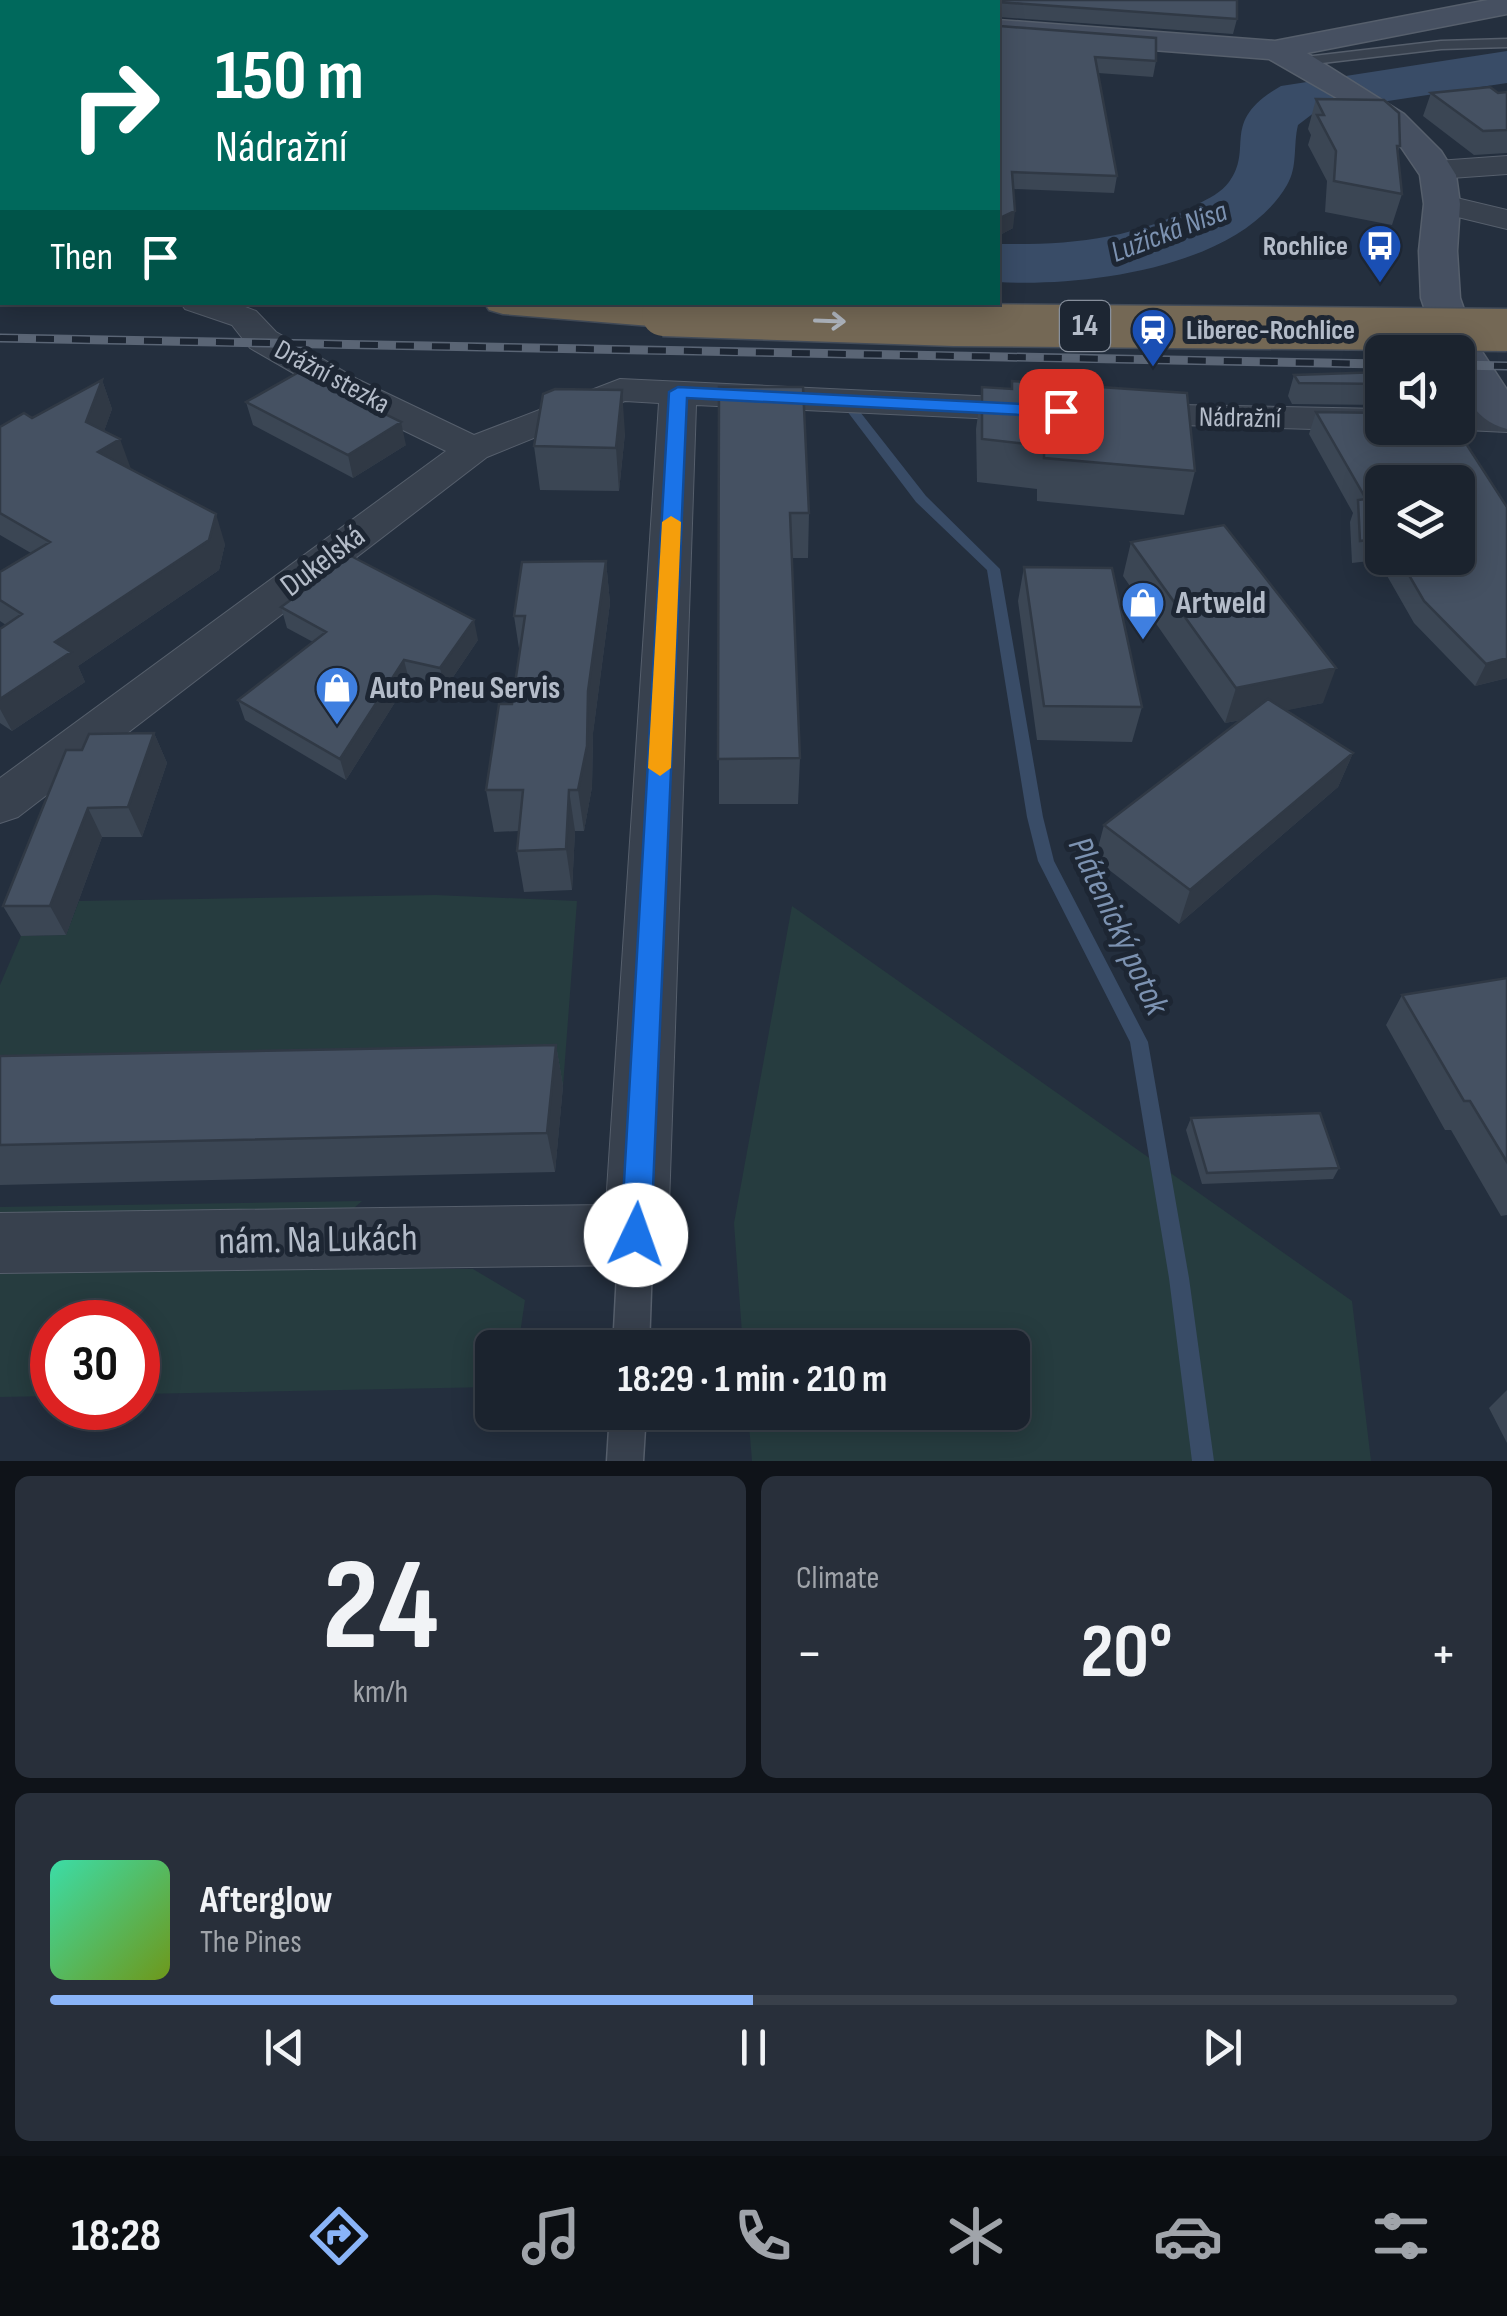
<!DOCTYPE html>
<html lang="en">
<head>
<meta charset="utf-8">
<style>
	body { margin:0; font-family:"Sofia Sans Condensed",sans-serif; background:#282f3a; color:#f1f3f6; height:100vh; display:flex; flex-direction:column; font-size:38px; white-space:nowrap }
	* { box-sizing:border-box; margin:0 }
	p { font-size:32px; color:#a0a4aa }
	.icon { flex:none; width:55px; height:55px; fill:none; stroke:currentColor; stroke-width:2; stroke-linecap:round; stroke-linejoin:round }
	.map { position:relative; height:1461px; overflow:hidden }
	.sheet { display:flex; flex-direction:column; gap:15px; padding:15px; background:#0f1319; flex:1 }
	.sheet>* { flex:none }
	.banner { position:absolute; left:0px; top:0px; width:1000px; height:305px; box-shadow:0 5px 25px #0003,0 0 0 2px #39404a; background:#00695c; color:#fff; overflow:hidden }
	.controls { position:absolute; left:1365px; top:335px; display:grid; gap:20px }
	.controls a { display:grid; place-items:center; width:110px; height:110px; border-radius:15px; background:#1b232e; box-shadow:0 5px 25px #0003,0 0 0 2px #39404a; font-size:50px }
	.speed { position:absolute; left:30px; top:1300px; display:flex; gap:20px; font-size:50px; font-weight:700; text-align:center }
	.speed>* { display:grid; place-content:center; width:130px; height:130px; border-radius:50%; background:#1b232e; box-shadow:0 5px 25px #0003,0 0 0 2px #39404a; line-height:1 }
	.speed .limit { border:15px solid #d22; background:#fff; color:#111 }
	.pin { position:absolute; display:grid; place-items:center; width:85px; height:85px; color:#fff; margin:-42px; border-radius:20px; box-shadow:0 5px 15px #0006 }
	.me { position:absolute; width:110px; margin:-55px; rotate:3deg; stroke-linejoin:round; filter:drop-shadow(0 0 8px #0008) }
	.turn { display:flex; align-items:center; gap:35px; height:210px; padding:0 50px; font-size:45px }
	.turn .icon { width:130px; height:130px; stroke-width:2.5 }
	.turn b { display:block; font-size:70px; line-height:85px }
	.then { display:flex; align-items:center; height:95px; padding:0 50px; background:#0003; gap:20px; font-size:38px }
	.big { font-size:75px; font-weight:700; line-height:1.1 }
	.sheet .widget { flex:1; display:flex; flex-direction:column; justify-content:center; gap:15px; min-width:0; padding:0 35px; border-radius:15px; background:#282f3a }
	.sheet .dial { align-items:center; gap:0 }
	.dial b { font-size:130px; line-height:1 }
	.song { display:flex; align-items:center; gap:30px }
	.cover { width:120px; height:120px; border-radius:15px; background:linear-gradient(135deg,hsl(160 70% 55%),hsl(80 70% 35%)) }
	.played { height:10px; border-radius:5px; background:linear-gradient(90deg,#8ab4f8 50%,#39404a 50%) }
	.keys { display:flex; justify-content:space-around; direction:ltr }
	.heat { display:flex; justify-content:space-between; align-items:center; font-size:55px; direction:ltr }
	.sheet .tiles { flex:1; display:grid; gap:15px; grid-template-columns:1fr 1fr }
	.widget:last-child { grid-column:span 2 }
	.trip { position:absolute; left:475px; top:1330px; width:555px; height:100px; border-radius:15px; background:#1b232e; box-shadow:0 5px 25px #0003,0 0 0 2px #39404a; font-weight:700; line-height:100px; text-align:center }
	.dock { display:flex; height:160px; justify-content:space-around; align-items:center; background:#0b0e12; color:#a0a4aa }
	.dock .icon { width:70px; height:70px }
	.dock .active { color:#8ab4f8 }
	.dock b { font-size:45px; color:#f1f3f6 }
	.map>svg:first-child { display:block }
	.green { fill:#263c3f }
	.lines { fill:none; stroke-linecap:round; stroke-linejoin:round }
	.stream { fill:#394c67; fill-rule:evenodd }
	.river { fill:#394c67; fill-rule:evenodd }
	.lane-casing { stroke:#565f6c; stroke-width:3 }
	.street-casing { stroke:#565f6c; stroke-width:2 }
	.secondary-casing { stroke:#565f6c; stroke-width:3 }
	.highway-casing { stroke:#434c59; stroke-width:3 }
	.lane { fill:#38414e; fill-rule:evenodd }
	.street { fill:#38414e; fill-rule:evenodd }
	.secondary { fill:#465061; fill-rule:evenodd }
	.highway { fill:#746855; fill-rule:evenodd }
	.rail-casing { stroke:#5a6575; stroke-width:9 }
	.rail { stroke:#1d2633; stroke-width:6; stroke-dasharray:18; stroke-linecap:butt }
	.highway-bridge-casing { stroke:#434c59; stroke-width:45; stroke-linecap:butt }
	.highway-bridge { stroke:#746855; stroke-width:42 }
	.wall { fill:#3b4654; fill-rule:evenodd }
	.shaded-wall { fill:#303945 }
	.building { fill:#455162; stroke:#303945; stroke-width:2.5 }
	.oneway { stroke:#aeb4bd }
	.route { fill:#1a73e8; stroke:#114b97; stroke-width:2.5 }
	.slow { fill:#f59e0b }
	.labels { text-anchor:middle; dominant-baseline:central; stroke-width:10; stroke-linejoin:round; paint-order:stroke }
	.far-poi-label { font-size:28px; font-weight:bold; fill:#b4bcc9; stroke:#1d2633; text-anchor:end }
	.far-street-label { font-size:28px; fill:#b4bcc9; stroke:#1d2633 }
	.far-water-label { font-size:30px; font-style:italic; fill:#7c92b1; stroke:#1d2633 }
	.shield { fill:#1d2633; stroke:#878f9c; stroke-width:2.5 }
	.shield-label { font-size:30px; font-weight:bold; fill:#b4bcc9 }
	.street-label { font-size:32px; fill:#b4bcc9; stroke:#1d2633 }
	.poi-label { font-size:32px; font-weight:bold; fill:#b4bcc9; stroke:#1d2633; text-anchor:start }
	.water-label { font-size:35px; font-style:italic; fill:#7c92b1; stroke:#1d2633 }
	.near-street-label { font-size:38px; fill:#b4bcc9; stroke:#1d2633 }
</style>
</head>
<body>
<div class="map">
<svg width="1507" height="1461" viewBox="0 0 1507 1461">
	<rect width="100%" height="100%" fill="#242f3e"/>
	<path class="green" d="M435,895l142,6 -14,185 -563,12v-113l21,-49 45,-1 13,-34z
		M792,906l560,395 19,160h-619l-4,-48 264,-1v-64l-269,-1 -9,-124z
		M362,1201l-17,15 -345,4v-13z
		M187,1269h286l52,31 -7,47 -26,1v39l-354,7v-72h-86v74l-52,1v-123z"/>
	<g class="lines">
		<path class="stream" d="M853,407l4,1 69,88 74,73 43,248 11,44 94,181 41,236 25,183h-22l-23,-183 -39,-236 -92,-181 -11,-44 -40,-247 -71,-68 -69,-91z"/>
		<path class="river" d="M14,0h50l1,2h-49z
			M1507,51v32l-192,29 -17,13c-5,20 0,42 -11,60 -48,83 -203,102 -289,97v-38c71,1 136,-4 200,-40 10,-5 24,-12 31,-22 26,-35 -11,-60 52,-96z"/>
		<defs>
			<path id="lane" d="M1507,39v8l-66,2 -136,16 -7,-4 7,-4 136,-16z
				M636,1219l12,5 5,11 -4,113h-36l6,-113 5,-11z
				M610,1412h36l-3,49h-36z"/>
			<path id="street" d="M1507,156v18l-70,5 -11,-3 -4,-6 4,-6 11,-3z
				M1444,195l63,15v19l-74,-18 -5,-7 5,-7z
				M0,283l5,19 -5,1z
				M180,302h52l24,9 20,21 83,48 115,55 146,-56 421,20 13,3 6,8 -6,8 -13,3 -345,-16 -28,830 -10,21 -22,9 -636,8v-60l606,-8 53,-802 -34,-2 -138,56 -469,360 -18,6v-45l446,-327 -113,-55 -83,-48 -18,-23 -47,-16z
				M1128,404l254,5v19h14l-14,3 -267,-8 -6,-8 6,-8z
				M1458,410h49v22l-62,-3 13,-1z"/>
			<path id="secondary" d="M545,0h54l1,2h-54z
				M1488,0h19v14l-200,39 97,61 37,37 15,24 4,29 -3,47 3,47 15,43 32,49v39c-36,-9 -49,-43 -49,-77h-19l-18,-54 -2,-47 5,-47 -4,-29 -19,-28 -45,-38 -87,-50 -271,-21v-18l277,21z"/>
			<path id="highway" d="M0,158h2v20h-2z
				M484,302h173l20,4 6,9 -6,9 -14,3 -160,-13 -14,-4z"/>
		</defs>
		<use href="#lane" class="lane-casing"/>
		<use href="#street" class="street-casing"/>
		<use href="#secondary" class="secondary-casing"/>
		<use href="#highway" class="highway-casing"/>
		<use href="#lane" class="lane"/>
		<use href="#street" class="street"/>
		<use href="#secondary" class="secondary"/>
		<use href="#highway" class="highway"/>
		<defs>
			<path id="rail" d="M0,338l1382,26
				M1458,365l49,1"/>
		</defs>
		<use href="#rail" class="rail-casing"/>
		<use href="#rail" class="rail"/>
		<defs>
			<path id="highway-bridge" d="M663,315l291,10 553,5"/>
		</defs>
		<use href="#highway-bridge" class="highway-bridge-casing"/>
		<use href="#highway-bridge" class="highway-bridge"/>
	</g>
	<path class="wall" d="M267,0h268l-2,2h-266z
		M1237,0v19l-4,15 -235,-17v-15z
		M998,24l2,2 156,35 -3,16 -55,-4 19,103 -3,17 -100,-4 -1,39 -15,8z
		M1507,92v61l-33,2 -51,-39 8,-23z
		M1316,99l84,47 -3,8 5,40 -10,31 -67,-13 2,-31 -19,-36 3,-10 -3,-6z
		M1382,372v36v-3l-90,-1 -4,-8 6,-21z
		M102,380l10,29 -8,22 27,38 94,75 -6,26 -141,96 7,16 -73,49 -12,-8v-94l6,-4 -6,-4v-49l31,-19 -31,-18v-108l32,-9z
		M719,387l90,126 -1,45h-16l8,200 -2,46h-79z
		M982,387l213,84 -11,44 -147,-14v-12l-60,-7 -1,-53z
		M246,402l160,43 -53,33 -100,-53z
		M1316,412l66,1v15h74l51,79v171l-32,8 -61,-63 -36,-63 -26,3 -2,-41 3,-9 -44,-79zM1382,482h76v76h-76z
		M625,433l-6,58 -79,-1 -6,-44z
		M1131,542l192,161 -37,7 67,43 -15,34 -159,137 -84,-65 9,-34 137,-105 -16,3 -102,-147z
		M606,561l4,42 -17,130 -1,54 -8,44h-9l-3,59 -48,2 -7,-41 2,-20 -25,1 -8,-42 26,-86 8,-49 -6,-39z
		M1024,567l118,140 -10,35 -95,-2 -19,-139z
		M281,607l197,33 -33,49 -36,-9 -63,100 -101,-60 -7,-20 75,-58 -26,-14z
		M154,733l13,30 -25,74h-40l-36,98 -45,1 -18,-30 79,-156z
		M1507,978v237l-6,1 -50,-86h-6l-59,-105 16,-30z
		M556,1045l7,41 -8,86 -555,13v-129z
		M1191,1118l148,50 -6,11 -131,5 -16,-54z
		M1507,1390v53l-18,-35z"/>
	<path class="shaded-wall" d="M512,0h23l-2,2h-24z
		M1015,211l-2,17 -15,8v-17z
		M102,380l10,29 -15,42 -11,-29z
		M622,390l3,43 -6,58 -3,-43z
		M401,422l5,23 -53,33 -5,-23z
		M120,439l11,30 -33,-17z
		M216,514l9,30 -6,26 -141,96 7,16 -73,49 -12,-22v-10l55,-57z
		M606,561l4,42 -17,130 -1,54 -8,44 -6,-41 10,-99z
		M474,620l4,20 -33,49 -5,-21z
		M1507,658v20l-32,8 11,-22z
		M404,660l5,20 -63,100 -6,-21z
		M1336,668l-13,35 -98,20 11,-35z
		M154,733l13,30 -25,74 -14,-30z
		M1353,753l-15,34 -159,137 11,-34z
		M569,790l6,41 -3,59 -6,-41z
		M88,808l14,29 -36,98 -16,-29z
		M556,1045l7,41 -8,86 -8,-39z"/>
	<path class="building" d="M349,0h163l-3,2h-163z
		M661,0h98l-1,2h-99z
		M929,0h308v19l-240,-17h-74z
		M998,24l2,2 156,12v23l-61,-4 22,119 -105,-4 3,39 -17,8z
		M1490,87l8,6 9,-1v38l-24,1 -52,-38z
		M1316,99l68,1 15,13 1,33h-3l5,48 -68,-13 2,-30 -19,-36h7z
		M299,372l102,50 -53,33 -102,-53z
		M1382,372v12l-83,-1 -5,-8z
		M102,380l-16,42 34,17 -22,13 118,62 -7,26 -154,102 16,10 -71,47v-70l22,-15 -22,-14v-28l50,-30 -50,-29v-86l24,-14 8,5z
		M1012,381l175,12 8,78 -151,-13v-12l-62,-7v-52l30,2z
		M719,387h84l6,126h-19l10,245 -82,1z
		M555,389l67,1 -6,58 -82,-2 9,-52z
		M1316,412l66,1v15h74l51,79v151l-21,6 -62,-63 -25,-43h59v-76h-76v56l-22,3 -2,-41 8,-1z
		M1224,525l112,143 -100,20 -105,-146z
		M351,556l123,64 -34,48 -36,-8 -64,99 -102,-59 88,-68 -45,-25z
		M606,561l-18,130 -1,55 -9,44h-9l-3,59 -49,2 6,-61h-37l13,-86h13l13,-88h-11l8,-54z
		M1024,567l88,1 30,139 -98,-1z
		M1268,699l85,54 -163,137 -86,-65z
		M154,733l-26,74 -40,1 -38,98h-47l63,-156h16l7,-16z
		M1507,978v184l-37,-61h-6l-62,-106z
		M556,1045l-9,88 -547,12v-89z
		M1320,1113l19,55 -132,5 -16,-55z"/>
	<defs><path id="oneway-shaft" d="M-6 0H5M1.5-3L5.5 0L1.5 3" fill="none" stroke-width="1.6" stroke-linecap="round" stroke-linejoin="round" transform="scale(2.5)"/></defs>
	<use class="oneway" href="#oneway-shaft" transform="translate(830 321) rotate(2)"/>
	<path class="route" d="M678,387l383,19 9,5 -9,6 -374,-19 -36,837 -4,10 -11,4 -10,-4 -5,-10 48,-843z"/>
	<path class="slow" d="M671,516l10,6 -10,246 -11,8 -12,-8 14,-246z"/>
	<defs>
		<symbol id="bus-pin" viewBox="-11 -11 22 30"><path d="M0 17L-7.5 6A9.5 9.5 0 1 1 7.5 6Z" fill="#1a4fb4" stroke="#1d2633"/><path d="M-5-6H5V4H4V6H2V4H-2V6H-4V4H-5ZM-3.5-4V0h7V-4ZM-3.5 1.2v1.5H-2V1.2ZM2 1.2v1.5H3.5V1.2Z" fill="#fff"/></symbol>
		<symbol id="station-pin" viewBox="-11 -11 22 30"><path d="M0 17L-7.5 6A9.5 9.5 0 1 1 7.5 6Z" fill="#1a4fb4" stroke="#1d2633"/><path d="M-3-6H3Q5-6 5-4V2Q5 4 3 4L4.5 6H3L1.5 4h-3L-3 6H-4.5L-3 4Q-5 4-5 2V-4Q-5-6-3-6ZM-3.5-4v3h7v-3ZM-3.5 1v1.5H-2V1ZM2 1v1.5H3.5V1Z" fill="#fff"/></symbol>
		<symbol id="shop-pin" viewBox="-11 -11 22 30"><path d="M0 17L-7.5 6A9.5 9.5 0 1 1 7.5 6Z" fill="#3f7fe0" stroke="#1d2633"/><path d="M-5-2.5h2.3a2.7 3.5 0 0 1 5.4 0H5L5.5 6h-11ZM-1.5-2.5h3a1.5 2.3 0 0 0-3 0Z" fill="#fff"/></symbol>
	</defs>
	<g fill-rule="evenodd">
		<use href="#bus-pin" x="1355" y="221" width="50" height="68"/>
		<use href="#station-pin" x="1128" y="305" width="50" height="68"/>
		<use href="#shop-pin" x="1118" y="578" width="50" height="68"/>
		<use href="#shop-pin" x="312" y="663" width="50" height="68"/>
	</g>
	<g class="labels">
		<g class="far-poi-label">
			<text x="1348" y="246">Rochlice</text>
			<text x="1186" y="330" text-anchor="start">Liberec-Rochlice</text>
		</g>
		<g class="far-street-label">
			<text transform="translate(332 377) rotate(28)">Drážní stezka</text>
			<text transform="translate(1240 418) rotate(1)">Nádražní</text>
		</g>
		<g class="far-water-label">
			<text transform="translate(1169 232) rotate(-21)">Lužická Nisa</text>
		</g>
		<rect class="shield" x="1060" y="301" width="50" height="50" rx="8"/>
		<g class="shield-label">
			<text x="1085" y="326">14</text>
		</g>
		<g class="street-label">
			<text transform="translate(323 561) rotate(-37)">Dukelská</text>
		</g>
		<g class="poi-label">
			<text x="1176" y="603">Artweld</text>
			<text x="370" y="688">Auto Pneu Servis</text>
		</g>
		<g class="water-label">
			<text transform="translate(1118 926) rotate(65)">Plátenický potok</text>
		</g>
		<g class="near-street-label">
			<text transform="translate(318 1240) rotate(-1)">nám. Na Lukách</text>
		</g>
	</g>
</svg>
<div class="controls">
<a><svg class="icon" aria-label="sound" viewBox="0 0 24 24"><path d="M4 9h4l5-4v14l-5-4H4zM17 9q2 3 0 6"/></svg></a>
<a><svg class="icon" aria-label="layers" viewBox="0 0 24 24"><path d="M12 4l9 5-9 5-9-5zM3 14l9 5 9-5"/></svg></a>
</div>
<div class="speed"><div class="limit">30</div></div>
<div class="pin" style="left:1061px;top:411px;background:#d93025"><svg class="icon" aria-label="arrive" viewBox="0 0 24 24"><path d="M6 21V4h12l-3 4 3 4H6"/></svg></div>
<svg class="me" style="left:636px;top:1235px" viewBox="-20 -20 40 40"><circle r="19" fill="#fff"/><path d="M0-13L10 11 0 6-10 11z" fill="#1a73e8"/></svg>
<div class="trip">18:29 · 1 min · 210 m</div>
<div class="banner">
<div class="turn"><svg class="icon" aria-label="right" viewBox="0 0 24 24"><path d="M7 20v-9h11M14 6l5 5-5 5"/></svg><div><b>150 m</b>Nádražní</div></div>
<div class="then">Then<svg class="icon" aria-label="arrive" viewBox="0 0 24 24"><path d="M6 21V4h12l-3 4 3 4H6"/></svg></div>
</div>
</div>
<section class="sheet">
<div class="tiles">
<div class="widget dial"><b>24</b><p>km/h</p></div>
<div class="widget"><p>Climate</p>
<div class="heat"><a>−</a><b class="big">20°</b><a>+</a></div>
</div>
<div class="widget">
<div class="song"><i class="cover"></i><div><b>Afterglow</b><p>The Pines</p></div></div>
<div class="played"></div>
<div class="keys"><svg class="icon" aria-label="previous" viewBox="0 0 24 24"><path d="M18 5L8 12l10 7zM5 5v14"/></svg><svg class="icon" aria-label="pause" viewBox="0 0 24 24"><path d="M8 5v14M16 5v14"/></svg><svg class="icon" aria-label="next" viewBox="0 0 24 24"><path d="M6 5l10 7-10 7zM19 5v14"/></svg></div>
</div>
</div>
</section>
<nav class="dock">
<b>18:28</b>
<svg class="icon active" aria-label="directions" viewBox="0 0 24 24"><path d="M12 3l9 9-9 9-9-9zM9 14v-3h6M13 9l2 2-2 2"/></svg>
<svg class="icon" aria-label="music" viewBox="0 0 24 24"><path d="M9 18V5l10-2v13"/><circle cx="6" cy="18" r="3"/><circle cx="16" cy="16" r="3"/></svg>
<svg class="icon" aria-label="phone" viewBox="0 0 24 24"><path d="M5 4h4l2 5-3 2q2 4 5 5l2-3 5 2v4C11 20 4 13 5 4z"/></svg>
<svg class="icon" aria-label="climate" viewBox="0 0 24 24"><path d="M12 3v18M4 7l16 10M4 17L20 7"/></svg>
<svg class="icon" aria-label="car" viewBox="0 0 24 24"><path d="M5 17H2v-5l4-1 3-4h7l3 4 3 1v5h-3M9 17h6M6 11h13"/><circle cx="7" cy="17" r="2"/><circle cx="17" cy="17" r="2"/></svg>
<svg class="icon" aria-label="filters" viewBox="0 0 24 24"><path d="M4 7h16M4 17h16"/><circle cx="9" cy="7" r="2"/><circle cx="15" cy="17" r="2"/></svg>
</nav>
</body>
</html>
